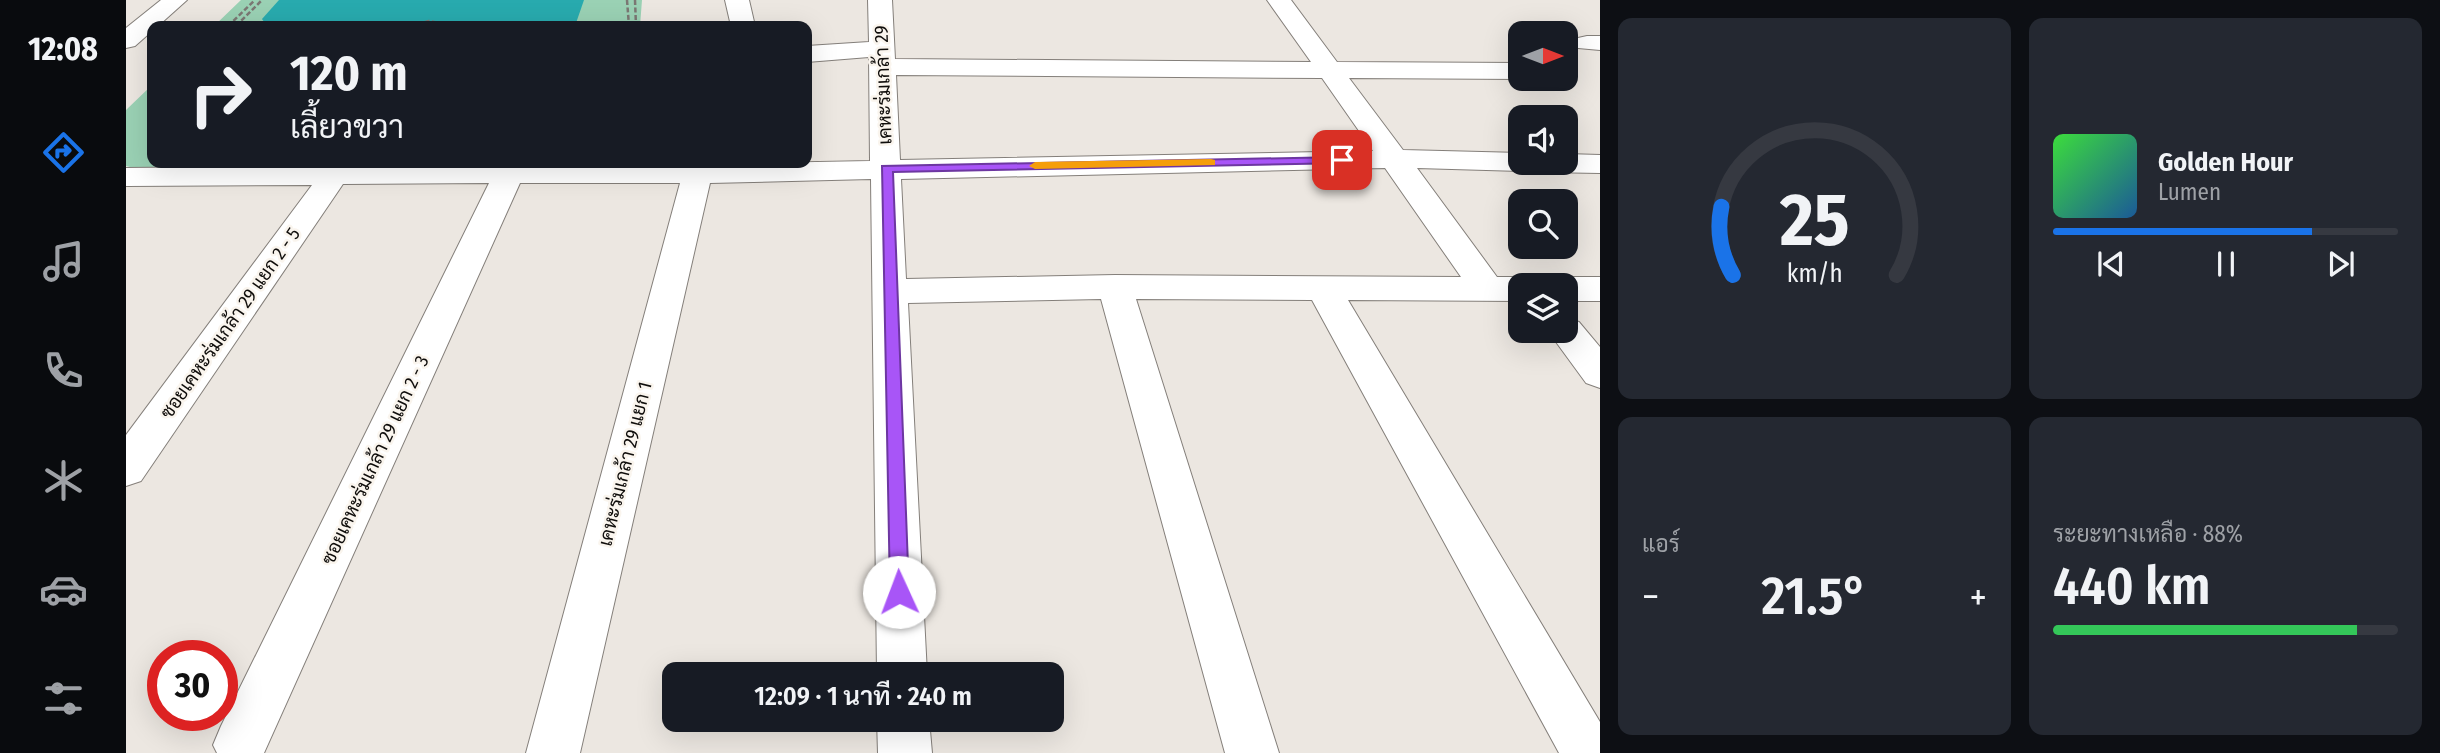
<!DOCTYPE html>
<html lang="th">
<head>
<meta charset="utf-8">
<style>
	body { margin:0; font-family:"Fira Sans Condensed",Sarabun,sans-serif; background:#242831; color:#f1f3f6; height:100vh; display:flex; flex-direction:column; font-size:26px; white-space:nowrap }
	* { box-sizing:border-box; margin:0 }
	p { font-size:23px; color:#9ea1a6 }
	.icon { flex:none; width:38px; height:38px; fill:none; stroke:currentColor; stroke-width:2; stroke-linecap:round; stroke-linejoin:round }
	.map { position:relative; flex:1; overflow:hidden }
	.drawer { display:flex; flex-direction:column; gap:18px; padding:18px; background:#0d0f14; width:840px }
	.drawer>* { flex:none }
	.guide { position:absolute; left:21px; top:21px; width:665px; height:147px; border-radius:14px; box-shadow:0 7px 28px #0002; background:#171b24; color:#f1f3f6; overflow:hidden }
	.needle { width:46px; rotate:90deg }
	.tools { position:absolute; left:1382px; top:21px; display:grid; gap:14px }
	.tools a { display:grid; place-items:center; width:70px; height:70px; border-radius:14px; background:#171b24; box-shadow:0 7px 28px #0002; font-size:35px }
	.speed { position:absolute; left:21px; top:640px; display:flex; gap:14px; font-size:35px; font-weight:700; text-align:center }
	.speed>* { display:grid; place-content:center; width:91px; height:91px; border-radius:50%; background:#171b24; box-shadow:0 7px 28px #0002; line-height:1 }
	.speed .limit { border:10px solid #d22; background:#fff; color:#111 }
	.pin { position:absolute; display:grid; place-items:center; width:60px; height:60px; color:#fff; margin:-30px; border-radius:14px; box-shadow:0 4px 10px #0006 }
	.me { position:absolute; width:77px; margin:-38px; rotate:358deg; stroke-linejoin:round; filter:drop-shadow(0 0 5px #0008) }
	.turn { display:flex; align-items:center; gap:24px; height:147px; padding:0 28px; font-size:32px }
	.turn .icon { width:91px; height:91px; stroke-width:2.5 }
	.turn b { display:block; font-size:49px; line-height:60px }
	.big { font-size:52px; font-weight:600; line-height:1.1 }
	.drawer .widget { flex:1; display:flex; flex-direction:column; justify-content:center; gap:10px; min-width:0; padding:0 24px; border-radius:14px; background:#242831 }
	.drawer .dial { align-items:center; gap:0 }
	.dial svg { height:182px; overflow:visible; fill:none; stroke:#363941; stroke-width:7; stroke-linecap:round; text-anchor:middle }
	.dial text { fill:#f1f3f6; stroke:none }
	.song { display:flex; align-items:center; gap:21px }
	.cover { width:84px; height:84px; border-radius:10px; background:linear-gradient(135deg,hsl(120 70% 55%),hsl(210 70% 35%)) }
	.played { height:7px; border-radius:4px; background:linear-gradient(90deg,#1a73e8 75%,#363941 75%) }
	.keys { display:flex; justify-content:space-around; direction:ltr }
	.heat { display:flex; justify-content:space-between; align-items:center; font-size:38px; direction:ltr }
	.charge { height:10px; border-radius:5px; background:linear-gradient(90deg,#34c759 88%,#363941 0) }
	.drawer .tiles { flex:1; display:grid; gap:18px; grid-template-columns:repeat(2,1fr) }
	.trip { position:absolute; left:536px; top:662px; width:402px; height:70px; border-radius:14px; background:#171b24; box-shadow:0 7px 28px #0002; font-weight:600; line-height:70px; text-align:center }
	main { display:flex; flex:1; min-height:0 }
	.dock { display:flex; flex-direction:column; width:126px; justify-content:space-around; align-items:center; background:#090b0e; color:#9ea1a6 }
	.dock .icon { width:49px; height:49px }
	.dock .active { color:#1a73e8 }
	.dock b { font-size:32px; color:#f1f3f6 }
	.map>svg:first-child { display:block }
	.green { fill:#9ad1b4 }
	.water { fill:#28aaae }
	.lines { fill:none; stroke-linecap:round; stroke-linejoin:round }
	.minor-casing { stroke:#847f7a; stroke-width:2 }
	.path { stroke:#7b7773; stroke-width:2.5; stroke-dasharray:5 2.5; stroke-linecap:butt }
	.minor { fill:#fff; fill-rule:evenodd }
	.route { fill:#a855f7; stroke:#6d37a1; stroke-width:2 }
	.slow { fill:#f59e0b }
	.labels { text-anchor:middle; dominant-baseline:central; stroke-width:5; stroke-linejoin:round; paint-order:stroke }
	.street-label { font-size:19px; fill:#0f0d0b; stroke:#faf5ee }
</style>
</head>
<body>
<main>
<nav class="dock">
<b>12:08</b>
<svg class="icon active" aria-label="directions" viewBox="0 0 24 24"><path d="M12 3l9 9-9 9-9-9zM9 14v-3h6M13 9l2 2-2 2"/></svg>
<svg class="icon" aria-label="music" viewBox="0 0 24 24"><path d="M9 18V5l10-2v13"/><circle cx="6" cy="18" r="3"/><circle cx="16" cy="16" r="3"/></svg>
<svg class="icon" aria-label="phone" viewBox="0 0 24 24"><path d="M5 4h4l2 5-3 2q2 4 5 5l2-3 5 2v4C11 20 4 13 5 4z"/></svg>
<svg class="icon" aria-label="climate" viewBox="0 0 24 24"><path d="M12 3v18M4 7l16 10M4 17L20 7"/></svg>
<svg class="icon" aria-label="car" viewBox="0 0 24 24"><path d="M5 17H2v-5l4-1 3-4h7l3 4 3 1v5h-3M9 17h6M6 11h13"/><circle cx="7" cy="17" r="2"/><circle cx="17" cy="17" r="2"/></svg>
<svg class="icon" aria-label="filters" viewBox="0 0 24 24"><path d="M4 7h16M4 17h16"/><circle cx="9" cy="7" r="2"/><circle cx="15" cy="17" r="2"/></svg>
</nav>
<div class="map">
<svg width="1474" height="753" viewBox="0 0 1474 753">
	<rect width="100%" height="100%" fill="#ece7e1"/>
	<path class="green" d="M115,0h401l-2,26h-426z
		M26,85v78h236l-232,11 -30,-8v-56z"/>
	<path class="water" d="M153,0h305l-9,26h-308l-5,-7z"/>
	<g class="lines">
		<defs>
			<path id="minor" d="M35,0h26l-29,26h-6v5l-17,15 -9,2v-20z
				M599,0h24l6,26h-24z
				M742,0h24l3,59 416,3 -44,-62h24l46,62 184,1v16l-172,-1 54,72 118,3v10h45v-9l34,1v18l-57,-1 -11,-4 -11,3 -104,-3 80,109h24l12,3 3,5h-15v16l-173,-1 252,422v31h-41l-247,-453 -176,-1 143,454h-54l-124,-454 -193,4 19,371h-50l-6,-495 -161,4 -130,570h-54l154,-570h-160l-256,570h-47l-4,-8 8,-19 268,-543 -146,1 -202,297 -15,5v-51l186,-250 -186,1v-18c248,-2 497,-2 744,-7l-1,-104 -62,5v-16l62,-4zM770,75l426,3 51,73 -473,9zM1259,168l76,109 -346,-2 -209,4 -5,-100z
				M1461,36h13v14l-22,-2 -3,-5 3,-5z
				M1440,277h34v24h-34v-16h-15l3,-5z
				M1440,318l13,4 21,25v41l-14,-5 -38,-52h18z
				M751,719h52l3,34h-54z"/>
		</defs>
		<use href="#minor" class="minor-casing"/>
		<path class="path" d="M501,0l2,26
			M509,0l1,26
			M102,26l27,-26
			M110,26l26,-26
			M284,26l19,-5 10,2 1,3"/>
		<use href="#minor" class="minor"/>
	</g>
	<path class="route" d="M1216,157l6,3 -2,3 -453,9 16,420 -3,6 -7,3 -7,-3 -2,-6 -8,-426z"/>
	<path class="slow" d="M1085,159l4,1v5l-180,4 -6,-3 6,-4z"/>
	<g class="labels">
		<g class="street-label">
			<text transform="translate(757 85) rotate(-92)">เคหะร่มเกล้า 29</text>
			<text transform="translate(104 323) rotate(-55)">ซอยเคหะร่มเกล้า 29 แยก 2 - 5</text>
			<text transform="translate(249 460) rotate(-65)">ซอยเคหะร่มเกล้า 29 แยก 2 - 3</text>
			<text transform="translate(499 464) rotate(-76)">เคหะร่มเกล้า 29 แยก 1</text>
		</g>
	</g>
</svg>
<div class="tools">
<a><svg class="needle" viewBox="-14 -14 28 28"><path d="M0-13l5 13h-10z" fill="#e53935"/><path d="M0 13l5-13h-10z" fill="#9ea1a6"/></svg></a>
<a><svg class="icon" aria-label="sound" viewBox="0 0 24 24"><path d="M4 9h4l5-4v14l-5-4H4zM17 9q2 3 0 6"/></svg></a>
<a><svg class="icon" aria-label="search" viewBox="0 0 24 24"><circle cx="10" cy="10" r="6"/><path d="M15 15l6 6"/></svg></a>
<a><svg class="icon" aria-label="layers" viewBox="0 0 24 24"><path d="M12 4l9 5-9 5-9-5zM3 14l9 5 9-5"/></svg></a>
</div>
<div class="speed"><div class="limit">30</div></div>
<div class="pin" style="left:1216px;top:160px;background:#d93025"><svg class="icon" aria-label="arrive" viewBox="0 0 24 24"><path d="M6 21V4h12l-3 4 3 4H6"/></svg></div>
<svg class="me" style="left:773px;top:592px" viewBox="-20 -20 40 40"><circle r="19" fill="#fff"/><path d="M0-13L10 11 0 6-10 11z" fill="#a855f7"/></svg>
<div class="trip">12:09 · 1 นาที · 240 m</div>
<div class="guide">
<div class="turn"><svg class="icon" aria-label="right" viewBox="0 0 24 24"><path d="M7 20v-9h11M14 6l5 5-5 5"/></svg><div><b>120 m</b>เลี้ยวขวา</div></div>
</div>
</div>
<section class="drawer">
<div class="tiles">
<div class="widget dial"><svg viewBox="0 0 100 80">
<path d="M14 69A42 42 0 1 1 86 69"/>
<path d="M14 69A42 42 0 0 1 9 39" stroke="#1a73e8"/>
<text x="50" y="56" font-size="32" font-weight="700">25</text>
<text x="50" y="72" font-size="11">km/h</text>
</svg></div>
<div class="widget">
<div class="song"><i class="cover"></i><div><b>Golden Hour</b><p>Lumen</p></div></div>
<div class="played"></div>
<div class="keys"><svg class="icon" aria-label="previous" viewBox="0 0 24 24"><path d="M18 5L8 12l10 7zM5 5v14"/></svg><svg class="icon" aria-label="pause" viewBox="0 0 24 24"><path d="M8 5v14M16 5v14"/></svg><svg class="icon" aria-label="next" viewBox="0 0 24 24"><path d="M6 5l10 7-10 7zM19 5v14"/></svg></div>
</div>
<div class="widget"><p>แอร์</p>
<div class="heat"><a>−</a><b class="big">21.5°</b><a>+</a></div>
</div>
<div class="widget"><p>ระยะทางเหลือ · 88%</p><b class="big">440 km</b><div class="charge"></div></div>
</div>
</section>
</main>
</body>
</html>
